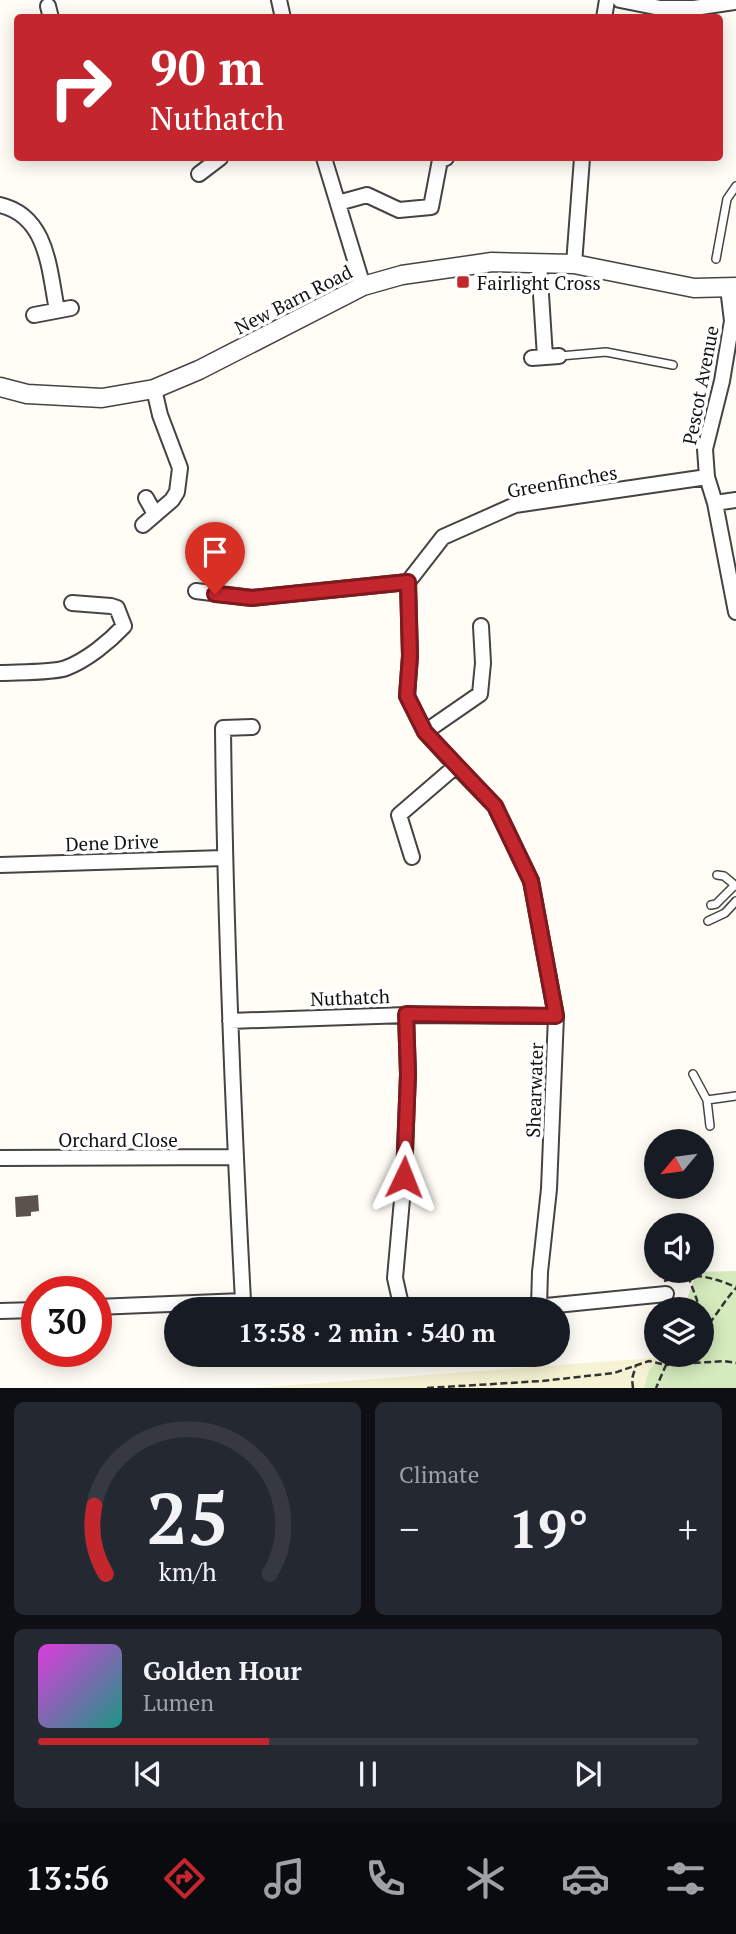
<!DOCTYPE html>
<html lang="en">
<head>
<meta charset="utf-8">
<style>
	body { margin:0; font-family:"PT Serif",serif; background:#242831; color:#f1f3f6; height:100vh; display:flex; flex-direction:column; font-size:26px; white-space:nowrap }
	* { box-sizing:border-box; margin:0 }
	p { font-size:23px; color:#9ea1a6 }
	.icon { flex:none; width:38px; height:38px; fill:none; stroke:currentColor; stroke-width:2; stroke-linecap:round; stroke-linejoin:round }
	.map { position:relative; height:1388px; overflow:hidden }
	.panel { display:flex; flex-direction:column; gap:14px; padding:14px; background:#0d0f14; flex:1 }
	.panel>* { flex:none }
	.top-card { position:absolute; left:14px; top:14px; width:709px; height:147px; border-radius:7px; box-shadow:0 4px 18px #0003; background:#c4262e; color:#fff; overflow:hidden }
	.needle { width:46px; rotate:241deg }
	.controls { position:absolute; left:644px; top:1129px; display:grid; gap:14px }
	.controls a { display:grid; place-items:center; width:70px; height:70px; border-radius:50%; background:#171b24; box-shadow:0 4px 18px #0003; font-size:35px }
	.speed { position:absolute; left:21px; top:1276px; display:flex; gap:14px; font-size:35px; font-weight:700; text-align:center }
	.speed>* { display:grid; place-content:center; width:91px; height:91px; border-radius:50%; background:#171b24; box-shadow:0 4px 18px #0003; line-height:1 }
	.speed .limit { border:10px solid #d22; background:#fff; color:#111 }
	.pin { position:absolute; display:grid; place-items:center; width:60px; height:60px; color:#fff; margin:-72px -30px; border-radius:50% 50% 50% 0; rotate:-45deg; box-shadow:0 0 7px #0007 }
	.pin .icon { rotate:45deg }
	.me { position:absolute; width:77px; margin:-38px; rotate:2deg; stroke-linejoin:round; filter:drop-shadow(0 0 5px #0008) }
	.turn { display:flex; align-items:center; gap:24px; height:147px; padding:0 21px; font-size:32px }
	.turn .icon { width:91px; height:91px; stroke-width:2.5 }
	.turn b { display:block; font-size:49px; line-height:60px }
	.big { font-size:52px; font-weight:600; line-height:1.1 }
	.panel .widget { flex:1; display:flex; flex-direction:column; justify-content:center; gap:10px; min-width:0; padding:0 24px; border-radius:10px; background:#242831 }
	.panel .dial { align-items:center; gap:0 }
	.dial svg { height:182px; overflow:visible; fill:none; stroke:#363941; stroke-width:7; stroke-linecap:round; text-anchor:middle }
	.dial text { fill:#f1f3f6; stroke:none }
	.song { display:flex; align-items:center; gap:21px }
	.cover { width:84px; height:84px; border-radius:10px; background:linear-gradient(135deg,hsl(300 70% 55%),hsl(170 70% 35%)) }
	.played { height:7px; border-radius:4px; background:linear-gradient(90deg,#c4262e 35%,#363941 35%) }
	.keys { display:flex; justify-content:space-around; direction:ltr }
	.heat { display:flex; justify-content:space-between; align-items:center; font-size:38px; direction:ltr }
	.panel .tiles { flex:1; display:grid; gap:14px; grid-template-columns:1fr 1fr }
	.widget:last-child { grid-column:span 2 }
	.trip { position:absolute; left:164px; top:1297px; width:406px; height:70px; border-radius:35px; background:#171b24; box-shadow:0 4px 18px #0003; font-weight:600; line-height:70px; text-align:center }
	.menu { display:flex; height:112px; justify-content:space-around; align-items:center; background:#090b0e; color:#9ea1a6 }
	.menu .icon { width:49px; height:49px }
	.menu .selected { color:#c4262e }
	.menu b { font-size:32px; color:#f1f3f6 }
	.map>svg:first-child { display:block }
	.farmland { fill:#f6f3d4 }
	.green { fill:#d5ebbd }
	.building { fill:#5a524d }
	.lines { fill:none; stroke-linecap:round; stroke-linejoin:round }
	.service-casing { stroke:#444; stroke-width:10 }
	.minor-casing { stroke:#444; stroke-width:18 }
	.tertiary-casing { stroke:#444; stroke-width:21 }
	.path { stroke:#333; stroke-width:2.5; stroke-dasharray:7 3.5; stroke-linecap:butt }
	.service { stroke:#fff; stroke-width:7 }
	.minor { stroke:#fff; stroke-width:14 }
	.tertiary { stroke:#fff; stroke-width:18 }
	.route-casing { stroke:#7f191e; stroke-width:18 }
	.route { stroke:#c4262e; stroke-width:12 }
	.poi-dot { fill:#c4262e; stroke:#fff; stroke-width:2.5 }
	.labels { text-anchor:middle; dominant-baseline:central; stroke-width:7; stroke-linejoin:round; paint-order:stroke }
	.poi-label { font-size:19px; fill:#111; stroke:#fff; text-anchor:start }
	.street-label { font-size:19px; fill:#111; stroke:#fff }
</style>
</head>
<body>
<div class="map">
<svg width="736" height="1388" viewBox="0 0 736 1388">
	<rect width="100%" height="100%" fill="#fffdf5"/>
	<path class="farmland" d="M665,1357l-16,13 -4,18h-392z"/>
	<path class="green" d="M736,1271v117h-92l5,-18 17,-15 36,-1v-45h-19l14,-37z"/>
	<path class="building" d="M38,1195l1,16 -8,1v4l-15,1 -1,-20z"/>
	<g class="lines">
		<defs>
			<path id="service" d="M716,259l11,-60 9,-13
				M560,356l46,-4 67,13
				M717,875l7,1 12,10
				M711,905l5,-1 19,-19
				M708,921l17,-8 11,-12
				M693,1074l14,26
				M710,1126l-3,-26 29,-4"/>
			<path id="minor" d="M279,0l4,18
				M620,0l40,8h34l40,-6v-2
				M48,6l3,12
				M604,18l3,-18
				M324,158l39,128
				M199,174l21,-16
				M338,203l29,-8 32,15 32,-3 9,-47 6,-2
				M0,205c48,11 49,65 57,105
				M539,263l6,94
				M574,264l8,-106
				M728,288l4,33 -10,60 -17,68 2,28 8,26 21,109
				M34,315l37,-7
				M532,358l27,-2
				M146,498l9,16
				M715,503l21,-3
				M143,525l29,-25 5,-8 3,-24 -20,-53 -6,-26
				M408,582l2,74 -3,40 18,36 31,34 39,40 36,75 25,135 -7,173 -9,83 -1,34
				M408,582l35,-45 72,-32 192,-28
				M196,591l56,7 156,-16
				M0,673c16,-1 53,0 66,-5 21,-8 43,-26 58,-42l-7,-18 -6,-2 -39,-3
				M425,732l55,-38 3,-31 -2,-37
				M412,857l-13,-42 57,-49
				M0,865l224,-7
				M230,1021l176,-6 150,1
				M0,1158l236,-1
				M96,1307l147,-6c-10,-191 -18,-382 -20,-573l29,-1
				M402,1309l-7,-31 9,-101 4,-103 -2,-59
				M516,1309l150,-15
				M0,1311l37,-1"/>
			<path id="tertiary" d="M0,387l27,7 75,4 52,-9 45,-19 164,-84 39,-11 90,-13 82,2 120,24 42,-1"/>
		</defs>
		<use href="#service" class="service-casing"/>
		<use href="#minor" class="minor-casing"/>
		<use href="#tertiary" class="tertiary-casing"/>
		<path class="path" d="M688,1276l9,24v9
			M664,1281c30,-9 45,-5 72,6
			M702,1331c13,-12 21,-29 34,-43
			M675,1354l-9,11 58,-4 12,2
			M427,1388l115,-7 72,-8 35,-12 17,4 -10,23
			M633,1388l-1,-9 4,-14"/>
		<use href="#service" class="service"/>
		<use href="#minor" class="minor"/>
		<use href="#tertiary" class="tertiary"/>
	</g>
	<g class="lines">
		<defs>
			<path id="route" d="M215,594l37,4 156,-16 2,74 -3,40 18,36 70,74 36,75 25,135 -150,-2 2,60 -4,103"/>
		</defs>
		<use href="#route" class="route-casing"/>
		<use href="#route" class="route"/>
	</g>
	<rect class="poi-dot" x="456" y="275" width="14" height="14" rx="3.5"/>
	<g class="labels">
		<g class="poi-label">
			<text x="477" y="282">Fairlight Cross</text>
		</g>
		<g class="street-label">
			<text transform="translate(293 299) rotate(-27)">New Barn Road</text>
			<text transform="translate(700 385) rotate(-79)">Pescot Avenue</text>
			<text transform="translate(562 481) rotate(-10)">Greenfinches</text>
			<text transform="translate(112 842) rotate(-2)">Dene Drive</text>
			<text transform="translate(350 997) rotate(-2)">Nuthatch</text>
			<text transform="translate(534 1090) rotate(-88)">Shearwater</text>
			<text x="118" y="1139">Orchard Close</text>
		</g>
	</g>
</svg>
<div class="controls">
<a><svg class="needle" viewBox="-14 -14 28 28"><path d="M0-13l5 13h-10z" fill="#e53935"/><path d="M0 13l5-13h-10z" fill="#9ea1a6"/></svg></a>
<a><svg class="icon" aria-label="sound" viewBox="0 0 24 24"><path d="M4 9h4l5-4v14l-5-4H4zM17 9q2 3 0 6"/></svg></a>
<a><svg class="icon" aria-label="layers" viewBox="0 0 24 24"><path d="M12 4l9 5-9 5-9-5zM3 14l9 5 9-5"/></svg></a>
</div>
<div class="speed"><div class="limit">30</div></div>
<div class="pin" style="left:215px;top:594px;background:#d93025"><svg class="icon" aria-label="arrive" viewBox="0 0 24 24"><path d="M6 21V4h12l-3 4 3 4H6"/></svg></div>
<svg class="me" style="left:404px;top:1177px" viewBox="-20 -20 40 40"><path d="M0-17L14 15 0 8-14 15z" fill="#c4262e" stroke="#fff" stroke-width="4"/></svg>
<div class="trip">13:58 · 2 min · 540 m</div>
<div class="top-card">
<div class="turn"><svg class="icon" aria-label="right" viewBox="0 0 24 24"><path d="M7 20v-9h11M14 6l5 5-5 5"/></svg><div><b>90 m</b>Nuthatch</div></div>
</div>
</div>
<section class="panel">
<div class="tiles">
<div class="widget dial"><svg viewBox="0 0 100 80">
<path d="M14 69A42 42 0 1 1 86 69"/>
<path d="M14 69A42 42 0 0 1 9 39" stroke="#c4262e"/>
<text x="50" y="56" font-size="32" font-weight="700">25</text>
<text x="50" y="72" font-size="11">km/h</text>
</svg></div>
<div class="widget"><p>Climate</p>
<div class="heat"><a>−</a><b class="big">19°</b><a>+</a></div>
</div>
<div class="widget">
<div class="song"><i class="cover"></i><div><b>Golden Hour</b><p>Lumen</p></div></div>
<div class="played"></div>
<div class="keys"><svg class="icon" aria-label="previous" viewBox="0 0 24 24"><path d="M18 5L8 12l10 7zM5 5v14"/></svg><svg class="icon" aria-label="pause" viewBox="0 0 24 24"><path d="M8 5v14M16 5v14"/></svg><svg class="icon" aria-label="next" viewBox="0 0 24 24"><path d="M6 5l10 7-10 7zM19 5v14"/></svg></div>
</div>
</div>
</section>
<nav class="menu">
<b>13:56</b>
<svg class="icon selected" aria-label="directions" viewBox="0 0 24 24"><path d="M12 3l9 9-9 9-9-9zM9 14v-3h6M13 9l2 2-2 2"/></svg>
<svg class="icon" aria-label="music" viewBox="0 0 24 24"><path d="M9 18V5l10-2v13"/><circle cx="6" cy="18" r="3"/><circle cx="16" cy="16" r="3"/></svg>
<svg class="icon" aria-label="phone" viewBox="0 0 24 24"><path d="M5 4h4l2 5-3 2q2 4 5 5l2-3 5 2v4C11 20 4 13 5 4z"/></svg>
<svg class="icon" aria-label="climate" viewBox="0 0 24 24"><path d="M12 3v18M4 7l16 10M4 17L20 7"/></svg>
<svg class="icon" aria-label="car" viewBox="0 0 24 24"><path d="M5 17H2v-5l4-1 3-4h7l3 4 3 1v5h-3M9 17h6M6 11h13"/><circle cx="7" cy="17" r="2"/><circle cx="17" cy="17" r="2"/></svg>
<svg class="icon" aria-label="filters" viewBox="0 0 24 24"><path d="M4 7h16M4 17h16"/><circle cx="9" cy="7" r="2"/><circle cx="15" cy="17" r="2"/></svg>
</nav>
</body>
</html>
